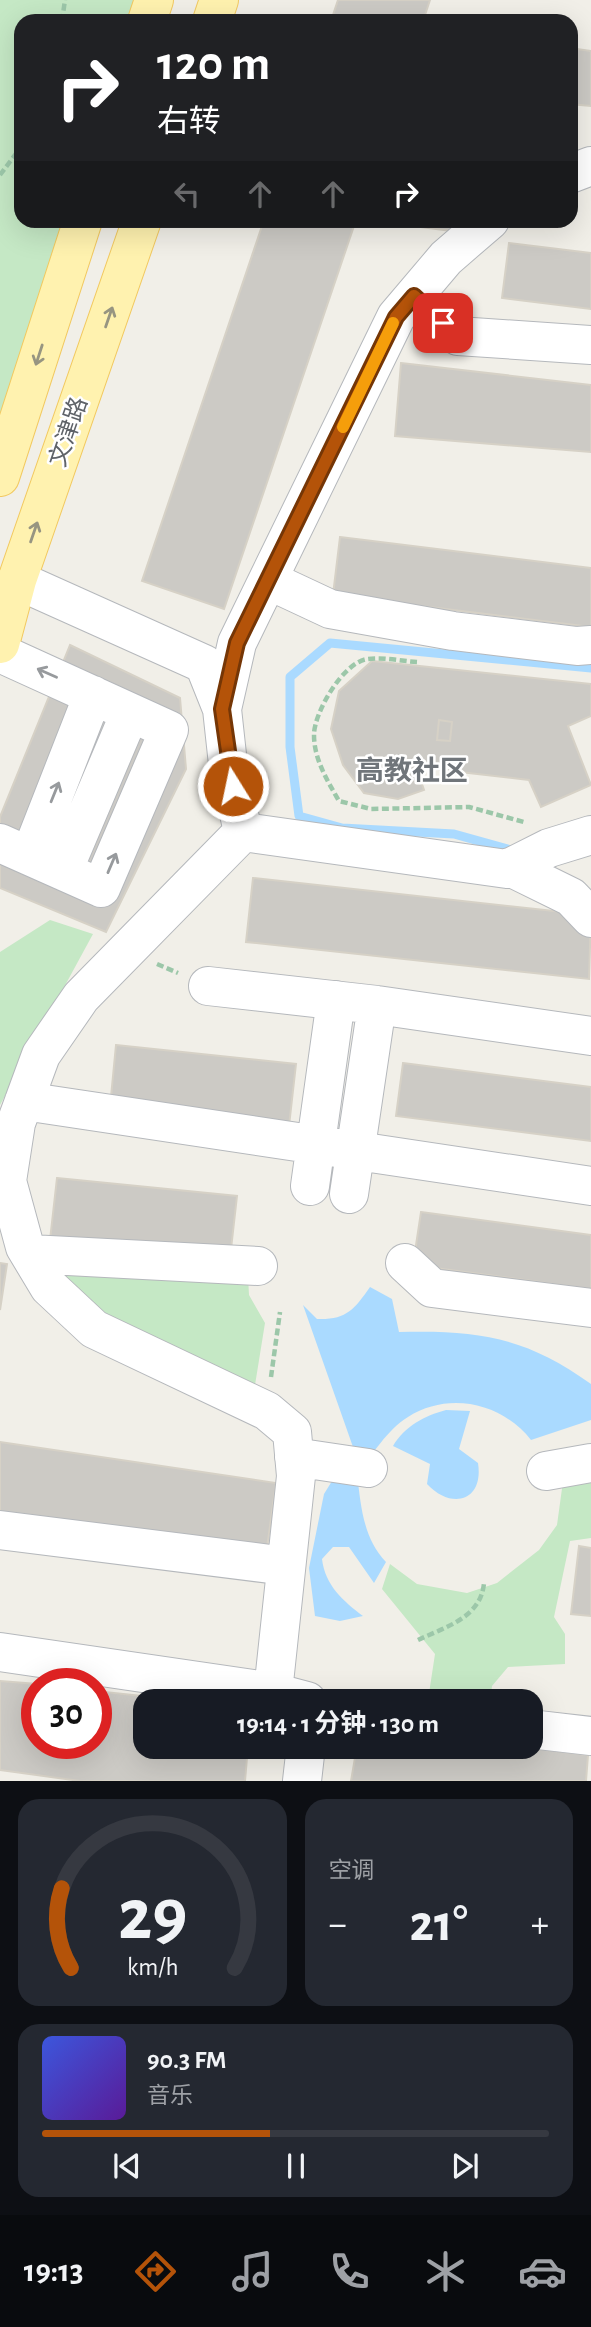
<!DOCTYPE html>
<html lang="zh">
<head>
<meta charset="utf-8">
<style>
	body { margin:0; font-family:"Alegreya Sans","Noto Sans SC",sans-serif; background:#242831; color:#f1f3f6; height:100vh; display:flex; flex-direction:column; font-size:26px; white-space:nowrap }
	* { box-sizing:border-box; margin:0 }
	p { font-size:23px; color:#9ea1a6 }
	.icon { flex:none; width:38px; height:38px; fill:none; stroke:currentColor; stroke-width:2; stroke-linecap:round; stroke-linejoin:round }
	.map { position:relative; height:1781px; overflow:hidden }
	.details { display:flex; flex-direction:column; gap:18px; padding:18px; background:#0d0f14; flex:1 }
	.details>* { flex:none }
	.guide { position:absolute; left:14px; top:14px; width:564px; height:214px; border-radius:21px; box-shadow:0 7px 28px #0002; background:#202124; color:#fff; overflow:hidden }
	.speed { position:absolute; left:21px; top:1668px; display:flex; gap:14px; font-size:35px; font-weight:700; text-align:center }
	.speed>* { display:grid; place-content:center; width:91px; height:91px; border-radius:50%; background:#171b24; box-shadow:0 7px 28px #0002; line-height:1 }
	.speed .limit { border:10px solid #d22; background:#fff; color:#111 }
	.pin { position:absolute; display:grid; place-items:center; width:60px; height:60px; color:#fff; margin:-30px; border-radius:14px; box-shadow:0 4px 10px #0006 }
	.me { position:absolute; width:77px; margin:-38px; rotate:350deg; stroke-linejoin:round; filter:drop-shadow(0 0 5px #0008) }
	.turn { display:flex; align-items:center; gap:24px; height:147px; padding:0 28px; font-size:32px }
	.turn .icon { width:91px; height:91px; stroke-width:2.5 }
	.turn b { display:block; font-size:49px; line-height:60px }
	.lanes { display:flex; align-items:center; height:66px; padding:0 28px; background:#0003; justify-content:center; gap:35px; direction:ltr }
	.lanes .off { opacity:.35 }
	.big { font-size:52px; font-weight:700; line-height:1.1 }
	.details .tile { flex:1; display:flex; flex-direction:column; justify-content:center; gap:10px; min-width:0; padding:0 24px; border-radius:21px; background:#242831 }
	.details .dial { align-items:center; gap:0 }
	.dial svg { height:182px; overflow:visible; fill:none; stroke:#363941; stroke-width:7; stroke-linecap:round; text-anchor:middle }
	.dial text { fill:#f1f3f6; stroke:none }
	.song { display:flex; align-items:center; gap:21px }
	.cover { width:84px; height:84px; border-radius:10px; background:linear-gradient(135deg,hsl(230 70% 55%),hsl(270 70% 35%)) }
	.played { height:7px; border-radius:4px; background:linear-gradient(90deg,#b45309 45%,#363941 45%) }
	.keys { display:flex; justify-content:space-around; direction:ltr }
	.heat { display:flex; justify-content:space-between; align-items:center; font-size:38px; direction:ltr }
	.details .tiles { flex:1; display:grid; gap:18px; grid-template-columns:1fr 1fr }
	.tile:last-child { grid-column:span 2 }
	.trip { position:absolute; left:133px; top:1689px; width:410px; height:70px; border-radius:21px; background:#171b24; box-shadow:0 7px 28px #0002; font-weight:700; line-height:70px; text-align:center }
	.menu { display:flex; height:112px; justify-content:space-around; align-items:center; background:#090b0e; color:#9ea1a6 }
	.menu .icon { width:49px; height:49px }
	.menu .on { color:#b45309 }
	.menu b { font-size:32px; color:#f1f3f6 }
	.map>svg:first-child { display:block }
	.green { fill:#c5e8c5 }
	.water { fill:#aadaff }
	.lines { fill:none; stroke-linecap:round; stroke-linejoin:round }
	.stream { stroke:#aadaff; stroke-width:9 }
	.building { fill:#cccac5; stroke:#d6d1c6; stroke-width:2 }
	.minor-casing { stroke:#b5b8bc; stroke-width:40 }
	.major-casing { stroke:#f2c960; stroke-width:40 }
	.path { stroke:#9cc7a9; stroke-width:4.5; stroke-dasharray:7 3.5; stroke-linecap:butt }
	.minor { stroke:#fff; stroke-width:38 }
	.major { stroke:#fff2af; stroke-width:38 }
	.oneway { stroke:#979581 }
	.oneway2 { stroke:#979a9d }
	.route-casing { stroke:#753606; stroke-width:18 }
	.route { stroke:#b45309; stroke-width:12 }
	.slow { stroke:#f59e0b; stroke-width:12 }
	.labels { text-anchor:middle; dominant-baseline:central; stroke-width:5; stroke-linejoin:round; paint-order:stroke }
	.street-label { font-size:24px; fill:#5f6368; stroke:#fff }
	.quarter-label { font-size:28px; font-weight:bold; fill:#70757a; stroke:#fff }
</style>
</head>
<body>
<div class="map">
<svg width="591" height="1781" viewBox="0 0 591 1781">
	<rect width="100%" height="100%" fill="#f1efe8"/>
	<path class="green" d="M0,0h160l-8,21h-131v199l54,1 -75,197z
		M50,920l43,14 -93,171v-153z
		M53,1267l195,10 1,18 16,28 -10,62 -146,-63z
		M591,1471v67l-21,3 -16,76 11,17v30l-57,3 -16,19 -2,15 -62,-1 7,-46 -53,-65 8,-25 27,20 50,9 30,-10 42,-33 18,-25 7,-51z"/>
	<path class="water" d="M370,1287l22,12 7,33c79,-2 127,5 192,52v36l-60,20c-29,-37 -82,-49 -123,-23 -21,13 -35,37 -51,57 4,32 6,64 29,88l-12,21 -25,-36h-16l-11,12c3,26 21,42 41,57l-23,5 -25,-5 -6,-48 15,-74 29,-47 -50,-142 14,14c29,1 37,-9 53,-32z
		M446,1410l24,1 -11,38 19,14c6,39 -27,47 -51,21l3,-20 -37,-18c12,-20 31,-30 53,-36z"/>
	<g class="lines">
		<path class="stream" d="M518,852l-64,-18 -112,-6 -43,-12 -9,-69v-70l40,-34 261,25"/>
	</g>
	<path class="building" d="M338,0h92l-7,21h-92z
		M570,48l21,3v55l-21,-2z
		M264,220h92l-132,389 -82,-28z
		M367,220h94l-1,12z
		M509,243l82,10v56l-89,-11z
		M401,363l190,22v67l-196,-16z
		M340,537l251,31v59l-258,-32z
		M70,645l110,53 6,71 -80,163 -106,-44v-71z
		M372,661l219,23v32l-23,10 23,59 -50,22 -12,-27 -113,-13 8,23 -26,9 -34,-6 -21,-28 -12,-36 8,-38z
		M439,720l13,2 -2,19 -13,-1z
		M253,878l338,37 -2,64 -343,-37z
		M116,1045l180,19 -7,62 -179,-19z
		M403,1063l188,24v54l-195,-25z
		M57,1178l180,18 -7,62 -180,-18z
		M421,1212l170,23v54l-178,-24z
		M0,1263l7,1 -7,46z
		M0,1442l276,41 -10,72 -266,-39z
		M579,1546l12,2v68l-20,-2z
		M0,1681l37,3v59h59v-52l94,10h-45v45h103l-3,35h-165l-80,-11z
		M357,1746h164l67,9 -2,26h-235z"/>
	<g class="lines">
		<defs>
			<path id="minor" d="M570,174l21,-8
				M414,296l44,40 133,9
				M17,580l187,84 18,45
				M268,580l62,29 123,22 124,15 14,-1
				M0,653l169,77 -68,158 -101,-45
				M243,832l264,37 42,-21 42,-13
				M30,856l63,-161
				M510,867l61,30 20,21
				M63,871l67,-158
				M208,986l169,19 214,31
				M24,1101l567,85
				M310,1186l26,-186
				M349,1194l28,-189
				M30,1254l228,12
				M405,1263l27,25 159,20
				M294,1457l74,11
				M546,1471l45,-8
				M0,1530l286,36
				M0,1652l273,40
				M307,1701l-34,-9 23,-216 -4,-44 -25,-21 -173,-82 -45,-42 -24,-40 -18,-66 9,-58 25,-68 40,-58 162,-165 -15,-68 -6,-55 15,-66 159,-326 50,-59 44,-38
				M530,1729l61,7
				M302,1781l4,-35"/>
			<path id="major" d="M147,21l7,-21
				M212,21l7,-21
				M0,477l83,-257
				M0,644l17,-64 125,-360"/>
		</defs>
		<use href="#minor" class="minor-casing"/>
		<use href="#major" class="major-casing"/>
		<path class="path" d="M62,21l3,-21
			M0,175l21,-28
			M417,662c-16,-1 -33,-5 -49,-3 -24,2 -54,53 -54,76 0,24 13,45 25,66l32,8 98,-2 55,15
			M157,964l21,9
			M271,1377l9,-65
			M418,1640c27,-13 63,-22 66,-57"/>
		<use href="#minor" class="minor"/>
		<use href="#major" class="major"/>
	</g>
	<defs><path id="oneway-shaft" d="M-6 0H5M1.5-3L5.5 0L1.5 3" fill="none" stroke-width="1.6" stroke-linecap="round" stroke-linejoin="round" transform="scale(1.75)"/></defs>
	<g class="oneway">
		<use href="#oneway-shaft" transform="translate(109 317) rotate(-71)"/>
		<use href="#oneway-shaft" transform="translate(39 355) rotate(108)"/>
		<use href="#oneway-shaft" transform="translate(34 532) rotate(-71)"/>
	</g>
	<g class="oneway2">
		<use href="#oneway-shaft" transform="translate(47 673) rotate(-156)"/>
		<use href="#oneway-shaft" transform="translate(55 792) rotate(-68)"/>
		<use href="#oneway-shaft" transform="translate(112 863) rotate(-67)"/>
	</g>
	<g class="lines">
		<defs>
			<path id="route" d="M233,786l-11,-77 15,-66 159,-326 18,-21 29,27"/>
		</defs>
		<use href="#route" class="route-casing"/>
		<use href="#route" class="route"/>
		<path class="slow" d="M343,427l50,-104"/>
	</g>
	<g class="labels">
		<g class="street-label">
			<text transform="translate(69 432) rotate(-71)">文津路</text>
		</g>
		<g class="quarter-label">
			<text x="412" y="772">高教社区</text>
		</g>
	</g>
</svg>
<div class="speed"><div class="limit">30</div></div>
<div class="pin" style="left:443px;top:323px;background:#d93025"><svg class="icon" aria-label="arrive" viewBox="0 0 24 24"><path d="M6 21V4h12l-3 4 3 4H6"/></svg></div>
<svg class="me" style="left:233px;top:786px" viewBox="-20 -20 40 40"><circle r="17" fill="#b45309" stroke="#fff" stroke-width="3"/><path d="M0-11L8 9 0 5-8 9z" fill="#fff"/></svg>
<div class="trip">19:14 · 1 分钟 · 130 m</div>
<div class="guide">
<div class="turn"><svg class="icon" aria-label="right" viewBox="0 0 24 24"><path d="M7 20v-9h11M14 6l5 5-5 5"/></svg><div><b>120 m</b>右转</div></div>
<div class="lanes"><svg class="icon off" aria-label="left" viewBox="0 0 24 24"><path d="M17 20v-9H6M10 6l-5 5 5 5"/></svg><svg class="icon off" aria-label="ahead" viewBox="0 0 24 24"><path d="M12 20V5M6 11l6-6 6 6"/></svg><svg class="icon off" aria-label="ahead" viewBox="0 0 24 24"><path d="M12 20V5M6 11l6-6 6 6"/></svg><svg class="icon" aria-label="right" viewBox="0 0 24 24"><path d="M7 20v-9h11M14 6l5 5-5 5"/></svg></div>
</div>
</div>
<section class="details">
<div class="tiles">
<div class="tile dial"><svg viewBox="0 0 100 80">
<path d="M14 69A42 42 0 1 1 86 69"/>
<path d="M14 69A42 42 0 0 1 10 34" stroke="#b45309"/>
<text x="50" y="56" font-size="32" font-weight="700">29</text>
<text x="50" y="72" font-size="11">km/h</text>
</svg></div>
<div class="tile"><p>空调</p>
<div class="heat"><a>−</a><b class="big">21°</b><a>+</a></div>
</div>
<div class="tile">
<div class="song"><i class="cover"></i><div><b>90.3 FM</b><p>音乐</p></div></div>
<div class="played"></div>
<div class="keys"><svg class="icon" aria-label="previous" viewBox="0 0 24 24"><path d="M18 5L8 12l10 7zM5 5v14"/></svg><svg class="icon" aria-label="pause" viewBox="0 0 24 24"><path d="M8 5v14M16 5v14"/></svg><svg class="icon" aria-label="next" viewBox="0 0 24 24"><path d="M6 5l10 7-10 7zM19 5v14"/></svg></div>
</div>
</div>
</section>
<nav class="menu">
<b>19:13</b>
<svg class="icon on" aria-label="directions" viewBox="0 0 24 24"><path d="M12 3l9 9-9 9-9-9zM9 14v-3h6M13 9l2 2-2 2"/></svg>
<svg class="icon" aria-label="music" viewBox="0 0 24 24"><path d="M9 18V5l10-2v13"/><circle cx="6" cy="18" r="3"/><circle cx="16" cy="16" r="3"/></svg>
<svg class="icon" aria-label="phone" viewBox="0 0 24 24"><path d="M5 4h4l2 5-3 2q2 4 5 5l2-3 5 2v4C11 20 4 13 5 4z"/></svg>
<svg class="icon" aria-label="climate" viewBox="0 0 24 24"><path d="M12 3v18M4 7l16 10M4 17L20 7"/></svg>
<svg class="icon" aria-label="car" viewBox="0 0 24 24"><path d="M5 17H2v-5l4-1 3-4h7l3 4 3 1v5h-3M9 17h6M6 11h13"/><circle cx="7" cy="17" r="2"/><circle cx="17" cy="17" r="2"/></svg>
</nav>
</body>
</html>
